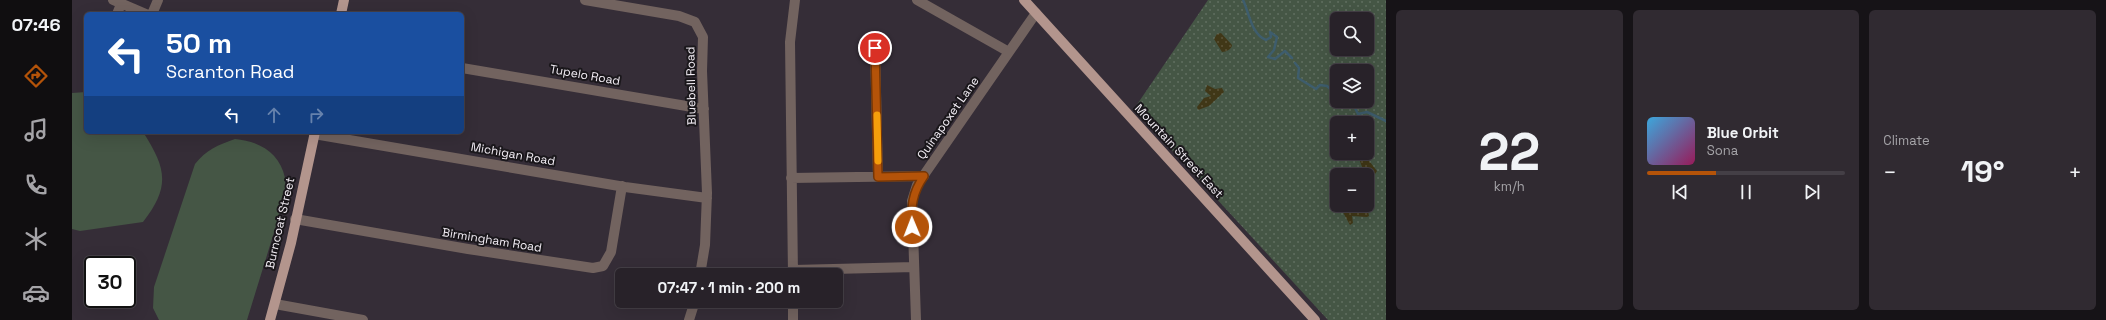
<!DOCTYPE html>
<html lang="en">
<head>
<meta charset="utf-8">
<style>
	body { margin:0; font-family:"Space Grotesk",sans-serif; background:#302a31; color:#f1f3f6; height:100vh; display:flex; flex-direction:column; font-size:15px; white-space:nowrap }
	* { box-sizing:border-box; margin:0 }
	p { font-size:13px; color:#a5a4a8 }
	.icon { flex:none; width:22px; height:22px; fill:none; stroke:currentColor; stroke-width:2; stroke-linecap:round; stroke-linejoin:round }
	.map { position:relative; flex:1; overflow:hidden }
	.details { display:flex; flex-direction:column; gap:10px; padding:10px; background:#161317; width:720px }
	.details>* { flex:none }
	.top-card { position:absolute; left:12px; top:12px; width:380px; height:122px; border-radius:6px; box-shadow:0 4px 16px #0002,0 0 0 1px #443f46; background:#1a4fa0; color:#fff; overflow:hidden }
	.fabs { position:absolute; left:1258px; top:12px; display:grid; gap:8px }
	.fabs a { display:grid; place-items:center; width:44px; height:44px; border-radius:6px; background:#282229; box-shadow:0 4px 16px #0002,0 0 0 1px #443f46; font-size:20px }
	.speed { position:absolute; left:12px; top:256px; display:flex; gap:8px; font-size:20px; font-weight:700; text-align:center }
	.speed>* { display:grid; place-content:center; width:52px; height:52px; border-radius:50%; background:#282229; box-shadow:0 4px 16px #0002,0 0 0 1px #443f46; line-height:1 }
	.speed .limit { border:2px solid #111; border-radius:6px; background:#fff; color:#111 }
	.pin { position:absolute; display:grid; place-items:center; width:34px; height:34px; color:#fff; margin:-17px; border:2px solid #fff; border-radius:50%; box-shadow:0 1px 4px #0007 }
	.me { position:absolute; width:44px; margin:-22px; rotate:359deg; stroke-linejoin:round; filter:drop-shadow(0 0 3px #0008) }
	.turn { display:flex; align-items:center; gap:14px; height:84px; padding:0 16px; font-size:18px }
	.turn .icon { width:52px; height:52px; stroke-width:2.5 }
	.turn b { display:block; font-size:28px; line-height:34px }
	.lanes { display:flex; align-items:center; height:38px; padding:0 16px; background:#0003; justify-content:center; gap:20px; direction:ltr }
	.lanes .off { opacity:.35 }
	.big { font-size:30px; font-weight:700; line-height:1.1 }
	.details .widget { flex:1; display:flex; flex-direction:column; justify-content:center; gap:6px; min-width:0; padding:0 14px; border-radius:6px; background:#302a31 }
	.details .dial { align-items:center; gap:0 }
	.dial b { font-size:52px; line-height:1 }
	.song { display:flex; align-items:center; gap:12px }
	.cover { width:48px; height:48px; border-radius:6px; background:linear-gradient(135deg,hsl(200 70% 55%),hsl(330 70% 35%)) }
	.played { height:4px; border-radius:2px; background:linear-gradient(90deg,#b45309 35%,#443f46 35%) }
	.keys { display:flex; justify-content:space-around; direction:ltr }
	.heat { display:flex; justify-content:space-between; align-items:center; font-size:22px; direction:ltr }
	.details .tiles { flex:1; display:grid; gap:10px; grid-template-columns:repeat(3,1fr) }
	.trip { position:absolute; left:543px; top:268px; width:228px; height:40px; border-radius:6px; background:#282229; box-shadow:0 4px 16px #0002,0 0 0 1px #443f46; font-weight:700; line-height:40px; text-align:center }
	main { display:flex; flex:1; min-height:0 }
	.tabs { display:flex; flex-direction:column; width:72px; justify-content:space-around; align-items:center; background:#100e10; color:#a5a4a8 }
	.tabs .icon { width:28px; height:28px }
	.tabs .selected { color:#b45309 }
	.tabs b { font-size:18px; color:#f1f3f6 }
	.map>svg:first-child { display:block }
	.grass { fill:url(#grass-dots); fill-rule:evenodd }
	.sand { fill:url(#sand-dots) }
	.park { fill:#455645 }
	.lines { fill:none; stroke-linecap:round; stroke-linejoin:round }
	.stream { stroke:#3e5d6d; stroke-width:2.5 }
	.minor { stroke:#72635f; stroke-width:10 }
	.major { stroke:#b3958d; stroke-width:10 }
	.route-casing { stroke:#753606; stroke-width:10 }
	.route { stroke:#b45309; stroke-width:7 }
	.slow { stroke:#f59e0b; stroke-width:7 }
	.labels { text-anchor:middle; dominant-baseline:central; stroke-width:4; stroke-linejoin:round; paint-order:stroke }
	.street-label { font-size:12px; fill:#f4eff6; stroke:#1a171b }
</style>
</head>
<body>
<main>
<nav class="tabs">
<b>07:46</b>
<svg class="icon selected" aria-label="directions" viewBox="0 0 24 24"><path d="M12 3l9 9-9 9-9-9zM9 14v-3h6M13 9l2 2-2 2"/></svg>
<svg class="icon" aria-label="music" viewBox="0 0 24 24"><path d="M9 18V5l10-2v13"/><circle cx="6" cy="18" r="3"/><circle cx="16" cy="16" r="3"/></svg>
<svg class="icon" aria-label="phone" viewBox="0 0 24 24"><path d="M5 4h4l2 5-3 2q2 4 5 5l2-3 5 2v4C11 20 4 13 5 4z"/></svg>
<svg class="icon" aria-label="climate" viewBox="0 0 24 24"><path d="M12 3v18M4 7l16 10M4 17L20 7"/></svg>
<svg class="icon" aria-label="car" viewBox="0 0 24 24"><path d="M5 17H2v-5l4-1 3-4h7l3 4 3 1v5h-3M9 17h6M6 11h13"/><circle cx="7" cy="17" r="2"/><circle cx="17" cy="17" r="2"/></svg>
</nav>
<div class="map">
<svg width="1314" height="320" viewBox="0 0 1314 320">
	<defs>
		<pattern id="grass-dots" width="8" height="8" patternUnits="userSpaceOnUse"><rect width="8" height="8" fill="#455645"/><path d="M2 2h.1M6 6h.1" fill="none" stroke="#606f60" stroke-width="1.8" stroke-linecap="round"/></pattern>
		<pattern id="sand-dots" width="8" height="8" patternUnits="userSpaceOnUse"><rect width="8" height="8" fill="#403717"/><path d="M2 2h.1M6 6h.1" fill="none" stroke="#5c5439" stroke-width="1.8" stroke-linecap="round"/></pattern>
	</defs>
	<rect width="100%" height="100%" fill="#352d37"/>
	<path class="grass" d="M1136,0h178v320h-58l-194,-211zM1265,19h30v30h-30zM1265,71h30v30h-30zM1265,123h30v30h-30zM1265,175h30v30h-30z"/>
	<path class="sand" d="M1149,33l11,12c0,4 -6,7 -10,7l-8,-13 3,-5z
		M1135,85l8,4 7,-1 2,4 -15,14 -11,4 -1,-3 7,-9 7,-2 -6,-5z
		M1285,153h6l14,18 -2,3 -8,3 -2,-2z
		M1267,205l23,2 6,4 1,5 -2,1 -15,-1 1,7 -3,2z"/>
	<path class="park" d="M14,92v40h57c23,36 28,54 0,90l-63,9 -8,-2v-136z
		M163,139c24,2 45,14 50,39 1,7 -1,15 -1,22l-37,120h-88l-6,-12 1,-21 41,-123c11,-14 23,-19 40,-25z"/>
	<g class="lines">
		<path class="stream" d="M1171,0c6,12 8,34 23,40l5,-3 -1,-5 7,5 -3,13 -6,7 7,2 10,-8 7,7
			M1223,63l4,5 -1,10 18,11 4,-4 7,1 10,9
			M1267,101l5,3 3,-3
			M1276,101l6,5 4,8 9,-2 19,9"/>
		<path class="minor" d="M41,0l33,14
			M513,0l94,16 16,6 8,15 -1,34 5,122 -2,52 -5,30
			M845,0l92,52
			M45,14l4,-10
			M80,14l6,-14
			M803,48l3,129
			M390,68l242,41
			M242,134l311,53 82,11
			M719,178l133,-2
			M223,219l173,30 125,19 10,-2 8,-14 11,-66
			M721,270l121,-3
			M721,275l-3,-233 5,-42
			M721,301v19
			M203,304l88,16
			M617,320l6,-19
			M844,320l-4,-119 5,-16 119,-172"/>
		<path class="major" d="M952,0l291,320
			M269,14l3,-14
			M198,320l21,-77 24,-111"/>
	</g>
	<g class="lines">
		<defs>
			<path id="route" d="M803,48l3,129 46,-1c-12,17 -13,31 -12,51"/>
		</defs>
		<use href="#route" class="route-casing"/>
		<use href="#route" class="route"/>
		<path class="slow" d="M805,115l1,46"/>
	</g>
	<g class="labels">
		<g class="street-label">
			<text transform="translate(513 75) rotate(10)">Tupelo Road</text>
			<text transform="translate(619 86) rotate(-91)">Bluebell Road</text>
			<text transform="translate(876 118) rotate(-55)">Quinapoxet Lane</text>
			<text transform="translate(1107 151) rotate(47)">Mountain Street East</text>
			<text transform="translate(441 154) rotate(10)">Michigan Road</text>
			<text transform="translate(208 223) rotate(-77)">Burncoat Street</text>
			<text transform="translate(420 240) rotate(9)">Birmingham Road</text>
		</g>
	</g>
</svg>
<div class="fabs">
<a><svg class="icon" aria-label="search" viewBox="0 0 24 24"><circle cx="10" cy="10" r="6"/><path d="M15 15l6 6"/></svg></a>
<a><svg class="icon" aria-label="layers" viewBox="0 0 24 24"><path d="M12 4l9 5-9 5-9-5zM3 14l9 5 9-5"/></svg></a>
<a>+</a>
<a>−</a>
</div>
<div class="speed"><div class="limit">30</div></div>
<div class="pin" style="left:803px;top:48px;background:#d93025"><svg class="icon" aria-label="arrive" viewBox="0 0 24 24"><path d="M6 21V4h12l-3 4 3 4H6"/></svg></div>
<svg class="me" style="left:840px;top:227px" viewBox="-20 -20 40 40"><circle r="17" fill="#b45309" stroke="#fff" stroke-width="3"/><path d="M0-11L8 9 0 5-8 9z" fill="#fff"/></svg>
<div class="trip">07:47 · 1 min · 200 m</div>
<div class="top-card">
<div class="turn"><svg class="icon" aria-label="left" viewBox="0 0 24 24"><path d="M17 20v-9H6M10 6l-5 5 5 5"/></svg><div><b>50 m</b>Scranton Road</div></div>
<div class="lanes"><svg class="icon" aria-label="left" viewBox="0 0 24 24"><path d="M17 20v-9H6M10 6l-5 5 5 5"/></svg><svg class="icon off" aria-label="ahead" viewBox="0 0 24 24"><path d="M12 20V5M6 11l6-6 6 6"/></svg><svg class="icon off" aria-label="right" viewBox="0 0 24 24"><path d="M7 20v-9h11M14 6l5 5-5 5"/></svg></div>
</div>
</div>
<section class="details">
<div class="tiles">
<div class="widget dial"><b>22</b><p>km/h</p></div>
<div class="widget">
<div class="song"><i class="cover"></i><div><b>Blue Orbit</b><p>Sona</p></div></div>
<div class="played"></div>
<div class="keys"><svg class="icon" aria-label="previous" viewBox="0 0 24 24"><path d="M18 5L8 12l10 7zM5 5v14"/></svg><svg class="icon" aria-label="pause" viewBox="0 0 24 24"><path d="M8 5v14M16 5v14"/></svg><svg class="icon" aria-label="next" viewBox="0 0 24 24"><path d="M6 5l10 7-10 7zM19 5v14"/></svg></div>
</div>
<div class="widget"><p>Climate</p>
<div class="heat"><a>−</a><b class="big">19°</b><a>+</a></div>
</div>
</div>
</section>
</main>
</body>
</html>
